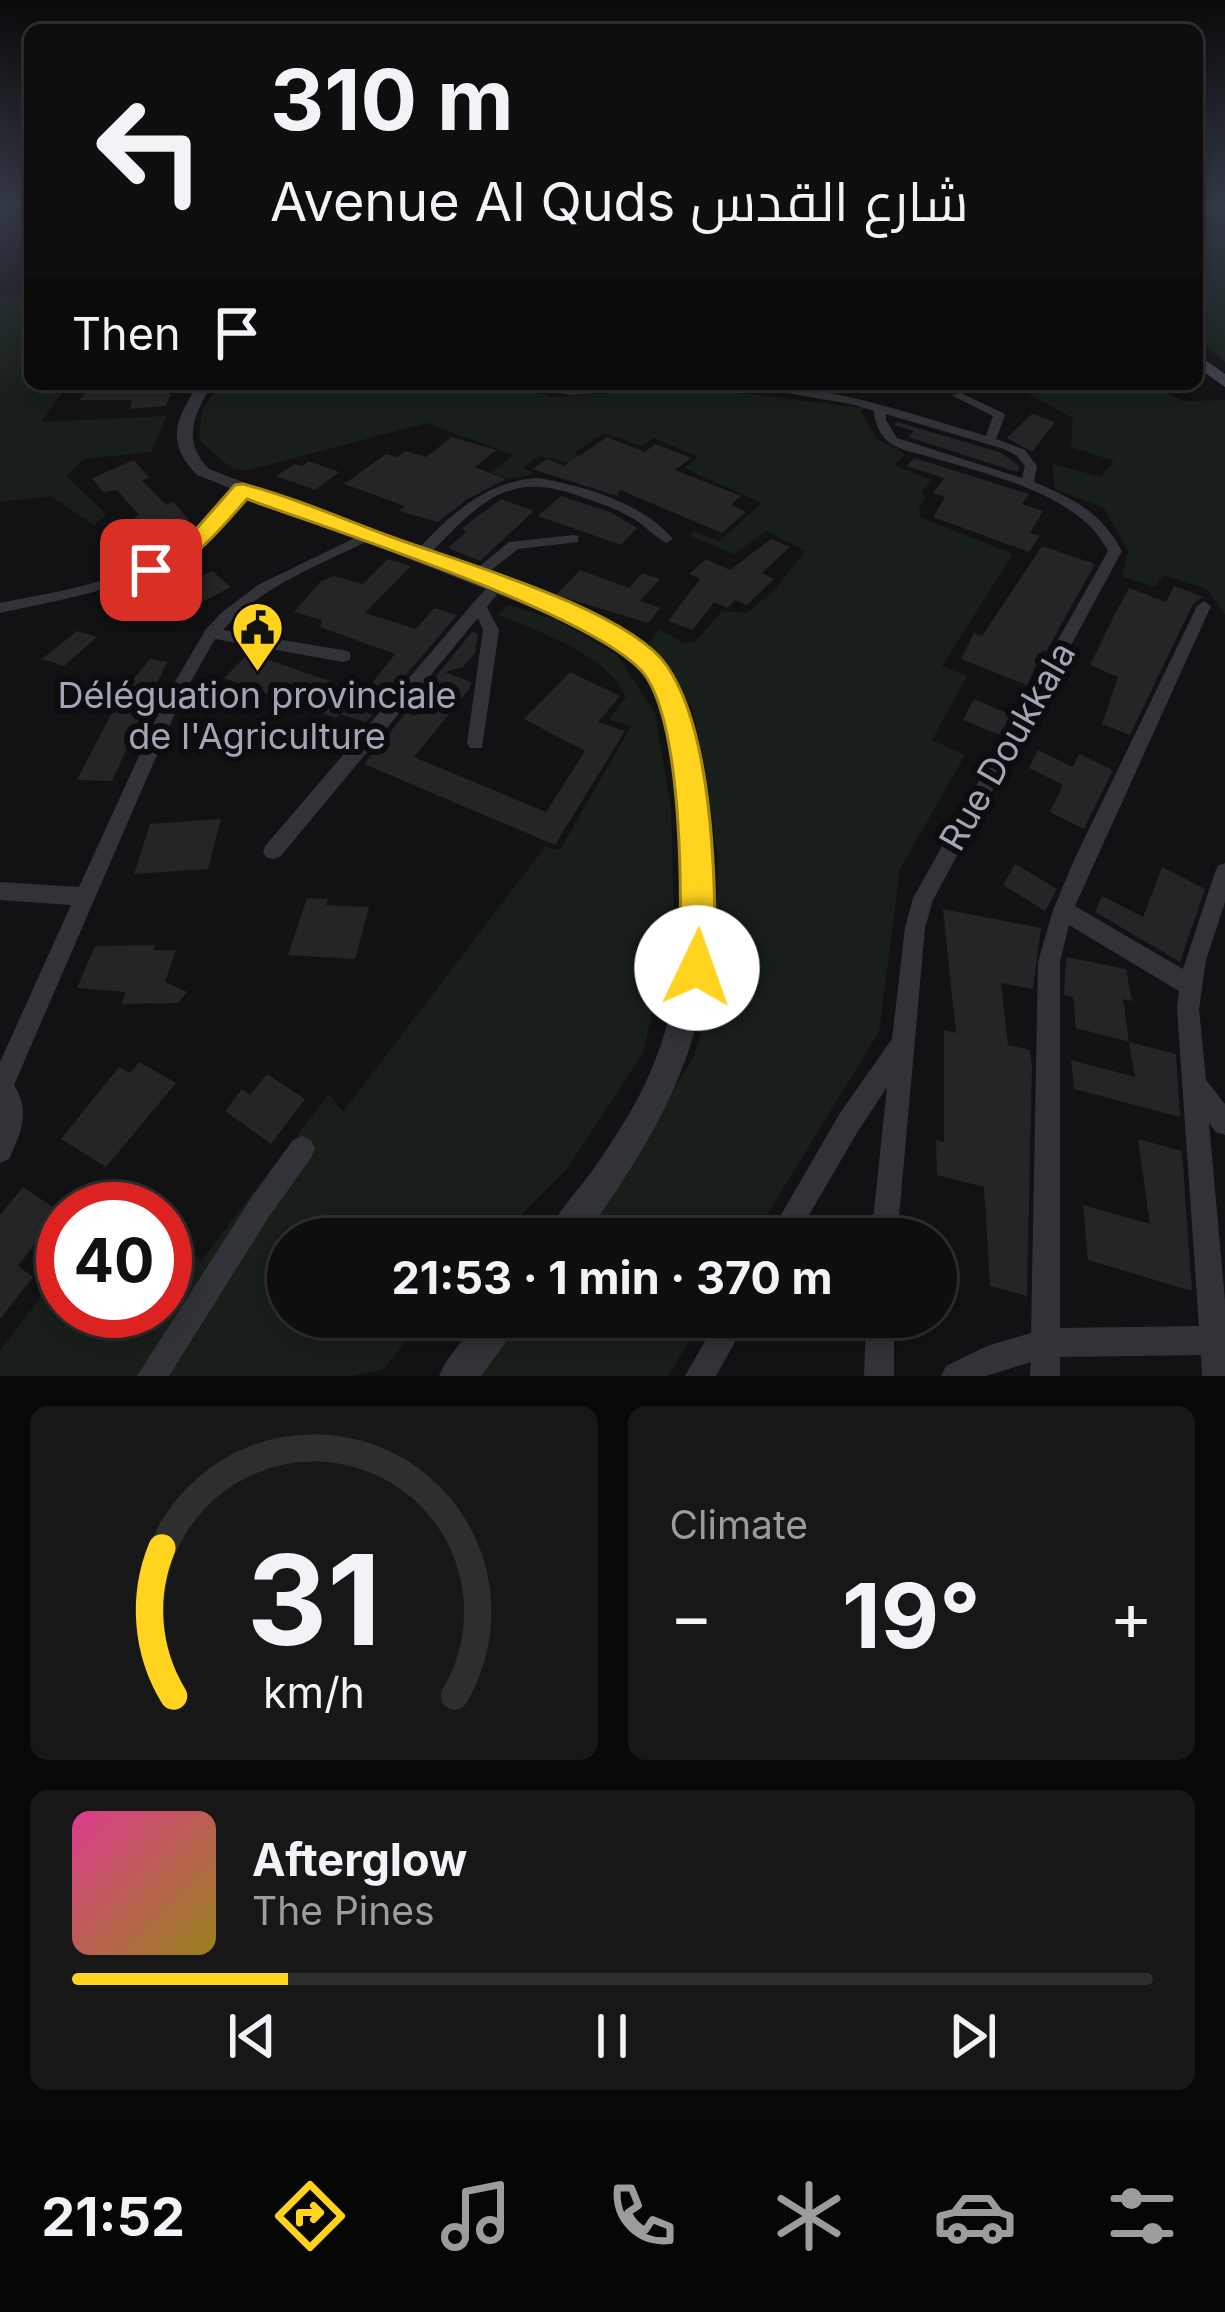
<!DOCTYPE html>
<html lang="en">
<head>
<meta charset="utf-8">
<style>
	body { margin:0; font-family:Inter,Cairo,sans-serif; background:#171718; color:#f1f3f6; height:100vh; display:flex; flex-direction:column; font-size:45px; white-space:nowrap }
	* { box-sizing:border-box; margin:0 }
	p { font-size:39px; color:#9b9c9e }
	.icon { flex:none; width:66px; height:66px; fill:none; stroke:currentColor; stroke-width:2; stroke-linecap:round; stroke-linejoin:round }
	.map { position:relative; height:1376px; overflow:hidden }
	.details { display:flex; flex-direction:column; gap:30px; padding:30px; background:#080808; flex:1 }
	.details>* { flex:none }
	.hud { position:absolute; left:24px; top:24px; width:1179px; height:366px; border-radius:18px; box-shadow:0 6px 18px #0003,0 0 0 3px #2e2e2f; background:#0e0e0f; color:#f1f3f6; overflow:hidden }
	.speed { position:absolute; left:36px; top:1182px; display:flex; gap:24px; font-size:60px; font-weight:700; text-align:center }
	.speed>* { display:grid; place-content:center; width:156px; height:156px; border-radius:50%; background:#0e0e0f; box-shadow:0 6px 18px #0003,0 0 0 3px #2e2e2f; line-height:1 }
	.speed .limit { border:18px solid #d22; background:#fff; color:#111 }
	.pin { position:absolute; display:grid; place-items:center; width:102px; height:102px; color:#fff; margin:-51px; border-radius:24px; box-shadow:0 6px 18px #0006 }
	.me { position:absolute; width:132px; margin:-66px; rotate:3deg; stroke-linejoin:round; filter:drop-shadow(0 0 9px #0008) }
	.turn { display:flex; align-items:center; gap:42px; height:252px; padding:0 48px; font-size:54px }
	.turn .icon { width:156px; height:156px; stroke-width:2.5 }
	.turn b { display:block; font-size:84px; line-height:102px }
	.then { display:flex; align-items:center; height:114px; padding:0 48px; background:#0003; gap:24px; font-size:45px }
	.big { font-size:90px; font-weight:700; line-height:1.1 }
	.details .card { flex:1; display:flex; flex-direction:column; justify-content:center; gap:18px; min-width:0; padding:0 42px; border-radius:18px; background:#171718 }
	.details .dial { align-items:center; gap:0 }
	.dial svg { height:312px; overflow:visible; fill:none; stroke:#2e2e2f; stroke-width:7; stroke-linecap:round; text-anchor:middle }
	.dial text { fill:#f1f3f6; stroke:none }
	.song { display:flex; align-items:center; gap:36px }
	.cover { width:144px; height:144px; border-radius:18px; background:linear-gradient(135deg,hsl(330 70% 55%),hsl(50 70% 35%)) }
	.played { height:12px; border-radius:6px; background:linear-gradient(90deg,#ffd31e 20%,#2e2e2f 20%) }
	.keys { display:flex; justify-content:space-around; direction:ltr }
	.heat { display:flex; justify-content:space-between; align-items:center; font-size:66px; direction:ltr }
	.details .tiles { flex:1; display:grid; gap:30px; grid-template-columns:1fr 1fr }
	.card:last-child { grid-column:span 2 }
	.trip { position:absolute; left:267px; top:1218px; width:690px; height:120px; border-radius:60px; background:#0e0e0f; box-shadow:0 6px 18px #0003,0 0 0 3px #2e2e2f; font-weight:700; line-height:120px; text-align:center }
	.tab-bar { display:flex; height:192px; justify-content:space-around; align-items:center; background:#060606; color:#9b9c9e }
	.tab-bar .icon { width:84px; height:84px }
	.tab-bar .current { color:#ffd31e }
	.tab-bar b { font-size:54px; color:#f1f3f6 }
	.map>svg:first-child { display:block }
	.green { fill:#181f1a }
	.building { fill:#252528 }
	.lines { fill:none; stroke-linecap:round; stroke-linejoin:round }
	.minor { fill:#323339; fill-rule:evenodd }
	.tertiary { fill:#323339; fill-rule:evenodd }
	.secondary { fill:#404149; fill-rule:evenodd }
	.route { fill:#ffd31e; stroke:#a68914; stroke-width:3 }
	.labels { text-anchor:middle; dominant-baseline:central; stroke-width:12; stroke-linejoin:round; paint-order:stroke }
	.poi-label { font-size:36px; fill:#a2a5b5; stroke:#0d0d0f }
	.street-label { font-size:36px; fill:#a2a5b5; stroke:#0d0d0f }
</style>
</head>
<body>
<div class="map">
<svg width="1225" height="1376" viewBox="0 0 1225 1376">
	<rect width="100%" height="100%" fill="#121214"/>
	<path class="green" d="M1197,238l28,2v122l-28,-24z
		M30,292v92h39l-28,38 126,-6 -16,36 -67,7 -18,17 41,39 -13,10 -44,-29 -50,6v-205z
		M219,384h295l38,13 142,-10 170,21 -3,3 15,27 30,16 -12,11 38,15 -11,13 5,4 -7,9 1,11 93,37 -71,112 25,10 -35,64 33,15 -65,114 -21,163 -127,207h-170l112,-183 19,-61 5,-132 -12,-92 -14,-63 -43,-65 11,-14 23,14 12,-1 27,-31 25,2 31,-27 27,-35 -38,-20 -33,23 -45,-18 5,-5 25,10 43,-38 -78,-35 14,-11 -44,-19 -13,8 -37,-13 -30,20 21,9 -3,6 -53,-12 -15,11 10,7 -25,5 -17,-7 21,-17 -86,-32 -182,48 -14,-3 -32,-28 3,-30z
		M1017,384h135l31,17 42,-1v215l-18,-26 -43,-14 -10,12 -32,-11 6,-25 -24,-43 -49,-19 -3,-25 49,13 13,-16 -43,-14 2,-29 -43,-23 3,-6z
		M509,605l48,15 60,35 38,58 16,95 3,110 -31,135 -77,117 -70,69h-208v78h138l-43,52 -31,7h-352v-25l63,-83v43h102v-79l36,29 128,-167 14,18 202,-265 15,3 71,-124 -22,-6 17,-23c-17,-41 -89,-67 -128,-82z
		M523,1317h181l-36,59h-190z"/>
	<path class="building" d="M95,384h80l-9,22 -36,3 2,-9h-53z
		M1032,414l23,8 -23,30 -25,-14z
		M898,422l104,31 18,14 -3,5 -109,-35 6,-6 -20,-6z
		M452,437l44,13 -21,17 31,12 -40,21 -28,22 -39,-11 6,-5 -61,-22 42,-30 11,3 8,-6 21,6z
		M607,437l38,15 10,-8 36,14 -16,12 66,26 -10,9 15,7 -24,21 -102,-43 -3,6 -85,-27 15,-10 17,7z
		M914,458l115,36 -7,10 21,7 -13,22 10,3 -11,16 -96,-35 12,-20 -12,-4 11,-15 -37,-12z
		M134,460l15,18 -7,2 24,25 7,-3 16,18 -76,35 -11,-15 38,-15 -6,-8 5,-2 -22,-25 -14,2 -11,-14z
		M309,461l30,11 -24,18 -39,-14 19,-12 7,2z
		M561,496l49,16 27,16 -16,17 -83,-29z
		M501,499l33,12 -54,50 -32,-13 18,-16 -4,-4z
		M771,539l19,8 -28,26 12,6 -27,26 -12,-5 -8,8 -13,-6 -21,28 -25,-9 32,-42 -11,-5 17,-15 24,11z
		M1042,546l53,18 -49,88 -3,-2 -16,35 -66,-26 13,-26 8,3z
		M388,559l23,7 -46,47 51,16 18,-21 23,7 -91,107 -26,-8 -4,4 -112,-40 25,-25 115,40 31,-39 -75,-27 2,-7 -28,-8 26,-30 14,-6 29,8z
		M580,570l49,18 13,-15 18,6 -20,22 20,7 -12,15 -92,-28z
		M212,571l19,16 -50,26 -14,-13 15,-7 -4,-5z
		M1174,586l29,11 -10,7 -63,131 -28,-11 16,-47 -28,-12 25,-51 14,-26 37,14z
		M77,631l20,6 -33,29 -22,-7z
		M472,632l6,2 -3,19 -12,14 -18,5 26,10 -1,6 -56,69 132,55 39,-61 -61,-32 46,-47 50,24 -22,26 27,9 -70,114 -191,-81z
		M150,659l17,3 -55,119 -35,-1 45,-87z
		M974,699l37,16 -11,20 -37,-15z
		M1038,750l35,17 6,-13 34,16 -29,59 -34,-17 13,-27 -34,-17z
		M221,819l-13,50 -74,5 16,-50z
		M1015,864l42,25 -12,22 -42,-26z
		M1162,867l43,22 -25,73 -85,-50 7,-16 41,21z
		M307,898l21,1 -2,6 43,2 -14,52 -67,-4z
		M943,909l98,19 -8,61 -32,-6 7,62 22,5 2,15 -5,231 -37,-10 -6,-99 -47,-12 -1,-35 8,2v-112l12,3z
		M155,945l-2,5h23l-11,32 22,10 -9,11 -57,1 5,-12 -49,-4 18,-42z
		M1066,957l60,12 6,32 -9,-2 6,43 -53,-14 -3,-31 -9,-2z
		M1129,1042l47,12 4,63 -106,-28 -3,-29 64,17z
		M139,1062l37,21 -70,84 -45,-28 58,-72 11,6z
		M267,1074l38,25 -34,45 -46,-33 17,-22 8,6z
		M1138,1139l44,12 10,140 -104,-31 -5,-55 67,19z
		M23,1187l37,25 -42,54 15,11 -33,42v-104z"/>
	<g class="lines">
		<path class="minor" d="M519,384c19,0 38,5 57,4 33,-1 65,-4 97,-4l-5,3 -98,8z
			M746,384c82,0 161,29 240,52l7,-20 -42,-21 10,-2 42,20 2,2 -9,24 29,11 12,16 -3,16c40,17 67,30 88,69l-189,349 -8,28 -28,311h-26l16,-152 -29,44 -63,108h-28l73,-126 52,-74 13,-111 8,-30 195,-347c-29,-57 -116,-75 -174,-93 -13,-4 -33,-7 -44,-15 -9,-6 -16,-21 -16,-32l-23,-7 -100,-17zM886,414l118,35 13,7 8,10 -3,12 -125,-40 -11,-18z
			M538,478c46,8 103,24 135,61l-7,4c-10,-6 -19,-15 -29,-22 -19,-12 -40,-19 -61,-26 -74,-27 -102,16 -151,63h-10l-2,-3c34,-38 72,-74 125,-77z
			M243,486l6,4c-75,93 -139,99 -249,123v-10c64,-13 132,-22 185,-63 20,-15 37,-34 53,-53z
			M369,531l7,4 -2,3c-52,26 -112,47 -151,92l120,20 6,2 2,4 -2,4 -6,2 -128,-23 -33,58 -168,388c17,27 7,47 -5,74l-9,4v-101l71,-157 -71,-5v-18l79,5 87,-190 40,-68 15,-16 37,-28z
			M573,535l5,1v6l-60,7 -38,30h-10l-2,-3 41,-34z
			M498,579l7,5 -18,23 12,23 -17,118h-12l-3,-5 16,-113 -5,-12 -198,239 -7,2 -7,-2 -3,-6 3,-6 208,-243 19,-21z
			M1204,601l7,5 -136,300 108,63 32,-97 3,-6 7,-3v39l-19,58 -7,49 7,71 19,24v31l-9,-3 -7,-9 16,178v75h-23l-1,-21 -141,2v19h-30l1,-14 -45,14h-45l5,-10 41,-20 44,-13 7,-371 15,-52 22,-52 122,-252zM1069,925l110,66 -2,18 22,317 -139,2v-366z
			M302,1136l9,4 4,9 -4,9 -41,57 -101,161h-32l115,-179 41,-57z
			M719,1317h30l-33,59h-31z
			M866,1317h28v59h-30z"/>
		<path class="tertiary" d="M199,384h14c-19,29 -32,57 -4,85l411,158c20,15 38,30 51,52 43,71 47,272 24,351 -22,78 -66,144 -112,209h-38c10,-25 31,-46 47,-68 22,-32 45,-66 60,-103 39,-92 35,-191 23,-289 -4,-30 -6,-62 -19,-89 -12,-23 -30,-38 -50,-53l-409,-162c-32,-33 -22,-56 2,-91z
			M480,1317h40l-5,13 -34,46h-42l6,-13z"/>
		<path class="secondary" d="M1197,354l28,20v13l-28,-20z"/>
	</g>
	<linearGradient id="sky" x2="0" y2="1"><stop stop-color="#0a0a0b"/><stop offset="0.52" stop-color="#333945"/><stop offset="1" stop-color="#333945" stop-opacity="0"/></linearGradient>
	<rect width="1225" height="398" fill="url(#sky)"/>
	<path class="route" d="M243,484c49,13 98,34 146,52 67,25 239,73 278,130 47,68 49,219 48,302l-5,12 -13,5 -12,-5 -6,-12c3,-69 4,-233 -32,-290 -38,-60 -322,-150 -400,-179 -23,25 -67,83 -104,76v-11l47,-28 45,-51z"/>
	<defs>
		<symbol id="civic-pin" viewBox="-11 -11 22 30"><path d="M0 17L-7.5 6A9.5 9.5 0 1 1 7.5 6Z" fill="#ffd31e" stroke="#0d0d0f"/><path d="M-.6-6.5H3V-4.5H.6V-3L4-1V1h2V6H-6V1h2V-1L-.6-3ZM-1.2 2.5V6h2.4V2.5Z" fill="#111"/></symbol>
	</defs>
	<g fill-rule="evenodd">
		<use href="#civic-pin" x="228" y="598" width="59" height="81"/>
	</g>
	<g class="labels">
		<g class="poi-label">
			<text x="257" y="695">Déléguation provinciale<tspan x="257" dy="41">de l'Agriculture</tspan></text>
		</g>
		<g class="street-label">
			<text transform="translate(1007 746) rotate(-60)">Rue Doukkala</text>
		</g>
	</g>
</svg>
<div class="speed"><div class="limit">40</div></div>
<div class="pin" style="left:151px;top:570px;background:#d93025"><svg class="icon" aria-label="arrive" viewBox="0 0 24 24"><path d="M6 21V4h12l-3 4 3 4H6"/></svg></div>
<svg class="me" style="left:697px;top:968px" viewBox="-20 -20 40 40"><circle r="19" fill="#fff"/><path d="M0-13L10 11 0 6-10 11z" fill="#ffd31e"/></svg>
<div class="trip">21:53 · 1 min · 370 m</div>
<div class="hud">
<div class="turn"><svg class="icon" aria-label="left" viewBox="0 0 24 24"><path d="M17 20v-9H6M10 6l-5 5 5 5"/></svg><div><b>310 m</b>Avenue Al Quds شارع القدس</div></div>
<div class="then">Then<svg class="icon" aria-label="arrive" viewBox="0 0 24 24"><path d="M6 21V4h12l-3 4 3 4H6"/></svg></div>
</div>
</div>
<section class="details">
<div class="tiles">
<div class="card dial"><svg viewBox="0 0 100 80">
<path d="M14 69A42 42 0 1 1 86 69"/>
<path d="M14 69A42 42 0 0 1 11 31" stroke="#ffd31e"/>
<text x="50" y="56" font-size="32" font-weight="700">31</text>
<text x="50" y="72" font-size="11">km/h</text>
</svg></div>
<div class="card"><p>Climate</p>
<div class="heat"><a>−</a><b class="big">19°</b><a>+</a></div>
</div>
<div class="card">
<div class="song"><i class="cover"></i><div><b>Afterglow</b><p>The Pines</p></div></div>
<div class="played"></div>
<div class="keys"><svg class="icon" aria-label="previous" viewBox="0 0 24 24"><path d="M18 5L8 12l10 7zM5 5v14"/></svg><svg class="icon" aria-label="pause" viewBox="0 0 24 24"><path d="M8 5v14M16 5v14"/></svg><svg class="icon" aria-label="next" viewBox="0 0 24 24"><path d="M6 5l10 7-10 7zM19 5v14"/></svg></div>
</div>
</div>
</section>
<nav class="tab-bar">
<b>21:52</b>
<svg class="icon current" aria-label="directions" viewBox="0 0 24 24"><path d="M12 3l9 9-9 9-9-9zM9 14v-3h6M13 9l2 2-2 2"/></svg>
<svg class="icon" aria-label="music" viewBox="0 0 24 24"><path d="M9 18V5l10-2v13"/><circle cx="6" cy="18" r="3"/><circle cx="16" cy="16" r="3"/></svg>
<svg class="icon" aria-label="phone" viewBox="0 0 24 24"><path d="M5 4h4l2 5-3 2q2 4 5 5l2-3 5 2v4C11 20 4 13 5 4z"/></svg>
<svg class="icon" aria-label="climate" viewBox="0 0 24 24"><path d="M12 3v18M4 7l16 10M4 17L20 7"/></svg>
<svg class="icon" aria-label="car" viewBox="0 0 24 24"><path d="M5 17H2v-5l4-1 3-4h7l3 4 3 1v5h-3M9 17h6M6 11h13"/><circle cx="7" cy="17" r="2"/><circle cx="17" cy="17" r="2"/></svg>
<svg class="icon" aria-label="filters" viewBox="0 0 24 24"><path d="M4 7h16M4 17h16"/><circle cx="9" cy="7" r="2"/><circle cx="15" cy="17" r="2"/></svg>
</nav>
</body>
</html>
